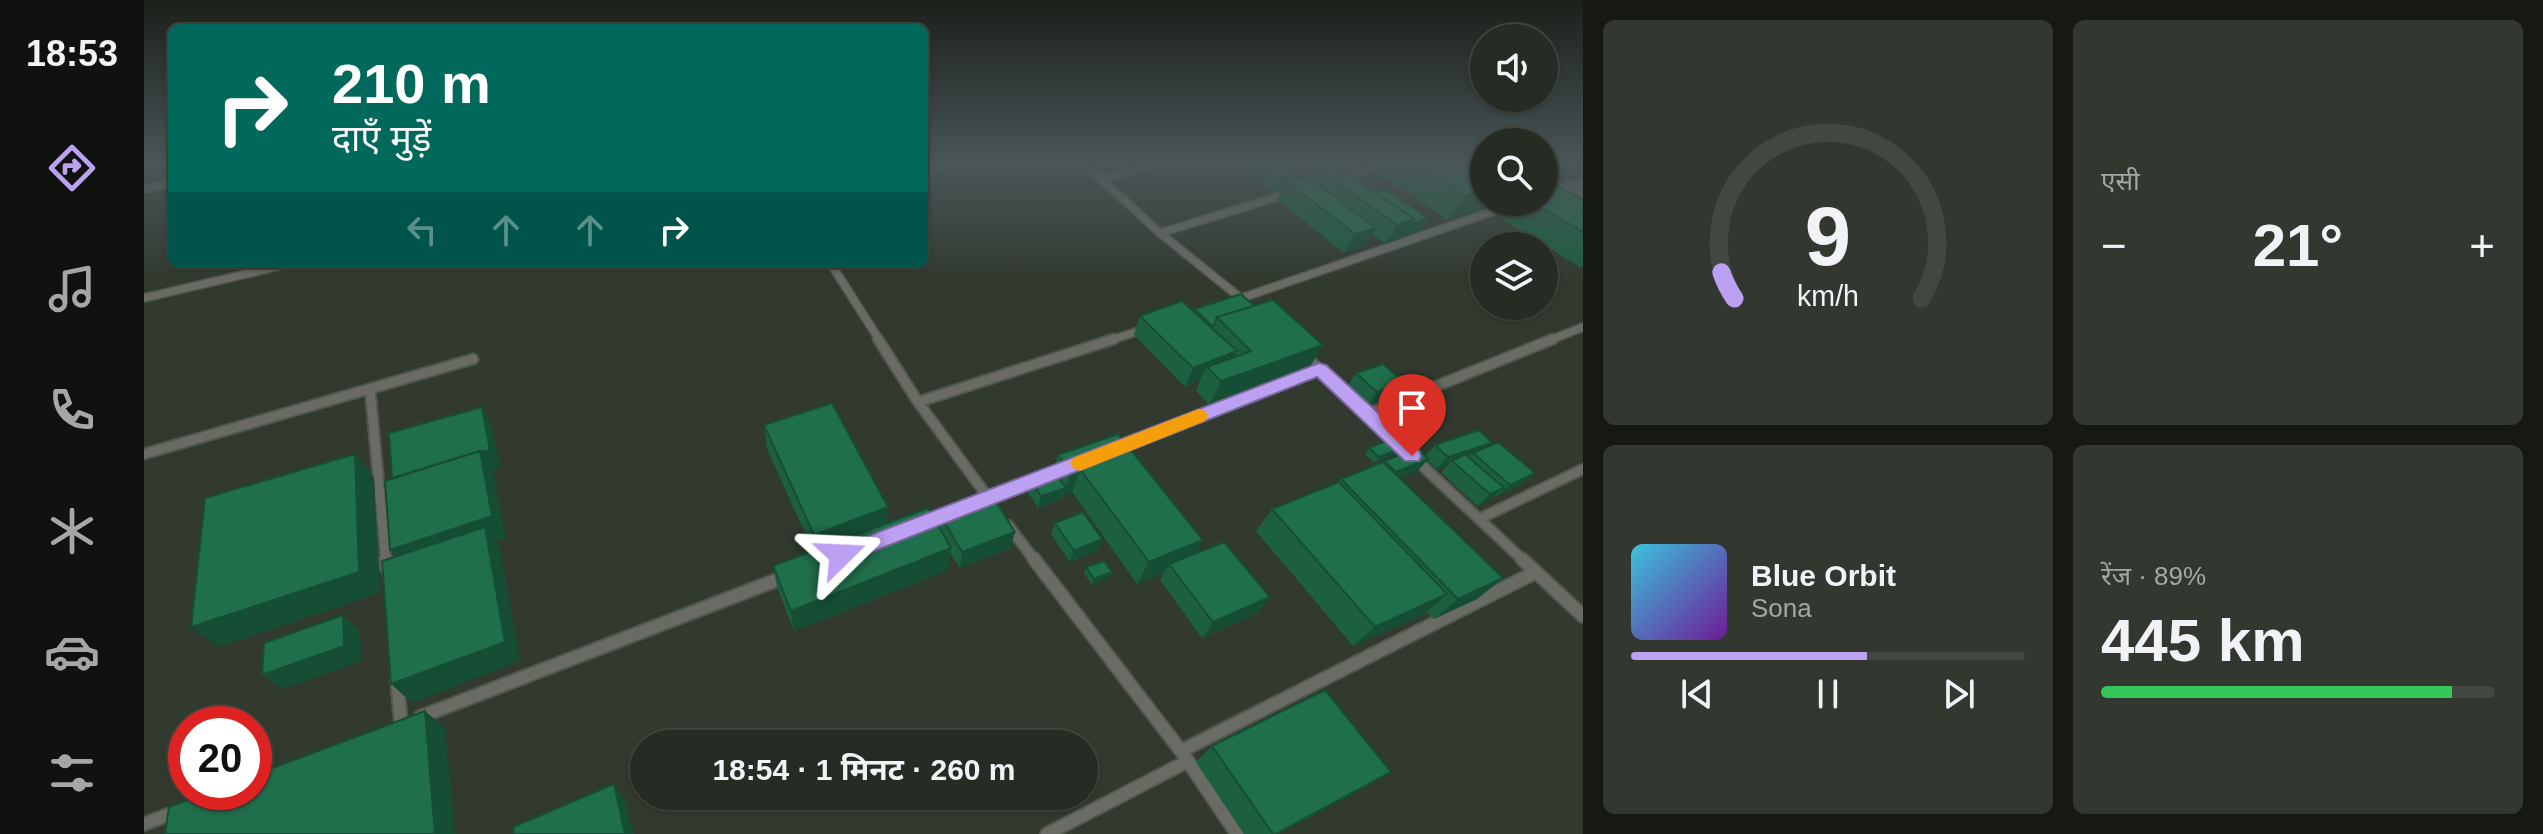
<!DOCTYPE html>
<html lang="hi">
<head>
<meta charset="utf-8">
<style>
	body { margin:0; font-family:Helvetica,"Noto Sans Devanagari",sans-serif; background:#323830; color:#f1f3f6; height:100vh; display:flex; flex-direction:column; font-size:30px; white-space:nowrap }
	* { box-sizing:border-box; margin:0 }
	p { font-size:26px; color:#a4a7a6 }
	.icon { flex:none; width:44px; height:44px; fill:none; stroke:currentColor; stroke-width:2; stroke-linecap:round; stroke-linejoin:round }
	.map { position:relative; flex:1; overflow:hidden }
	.details { display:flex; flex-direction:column; gap:20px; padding:20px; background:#151813; width:960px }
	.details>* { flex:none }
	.banner { position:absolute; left:24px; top:24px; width:760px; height:244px; border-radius:12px; box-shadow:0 2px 6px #0004,0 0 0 2px #424841; background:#00695c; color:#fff; overflow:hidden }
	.buttons { position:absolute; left:1326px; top:24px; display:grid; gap:16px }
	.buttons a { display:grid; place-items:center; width:88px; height:88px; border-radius:50%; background:#262c23; box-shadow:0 2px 6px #0004,0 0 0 2px #424841; font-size:40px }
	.speed { position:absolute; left:24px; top:706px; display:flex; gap:16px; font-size:40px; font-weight:700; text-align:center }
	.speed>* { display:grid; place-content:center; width:104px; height:104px; border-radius:50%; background:#262c23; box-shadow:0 2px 6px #0004,0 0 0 2px #424841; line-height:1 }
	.speed .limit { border:12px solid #d22; background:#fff; color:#111 }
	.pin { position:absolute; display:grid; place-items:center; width:68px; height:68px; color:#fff; margin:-82px -34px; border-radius:50% 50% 50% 0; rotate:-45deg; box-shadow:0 0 8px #0007 }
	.pin .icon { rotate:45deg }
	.me { position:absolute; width:88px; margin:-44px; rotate:69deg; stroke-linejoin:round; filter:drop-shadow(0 0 6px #0008) }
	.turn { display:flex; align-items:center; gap:28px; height:168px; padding:0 32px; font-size:36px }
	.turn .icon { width:104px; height:104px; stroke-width:2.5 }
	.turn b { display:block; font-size:56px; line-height:68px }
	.lanes { display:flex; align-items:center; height:76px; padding:0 32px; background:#0003; justify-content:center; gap:40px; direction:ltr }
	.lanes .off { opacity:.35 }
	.big { font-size:60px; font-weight:700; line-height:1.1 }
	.details .widget { flex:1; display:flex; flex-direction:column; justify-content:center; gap:12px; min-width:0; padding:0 28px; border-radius:12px; background:#323830 }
	.details .dial { align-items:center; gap:0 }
	.dial svg { height:208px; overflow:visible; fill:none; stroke:#424841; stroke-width:7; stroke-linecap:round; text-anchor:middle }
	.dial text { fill:#f1f3f6; stroke:none }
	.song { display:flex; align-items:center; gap:24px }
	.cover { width:96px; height:96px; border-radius:12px; background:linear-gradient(135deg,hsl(190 70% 55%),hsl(280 70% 35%)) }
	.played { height:8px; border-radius:4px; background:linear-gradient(90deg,#bca0f2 60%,#424841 60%) }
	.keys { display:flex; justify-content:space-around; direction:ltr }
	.heat { display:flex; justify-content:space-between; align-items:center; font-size:44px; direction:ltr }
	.charge { height:12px; border-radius:6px; background:linear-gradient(90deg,#34c759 89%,#424841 0) }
	.details .tiles { flex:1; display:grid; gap:20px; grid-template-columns:repeat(2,1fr) }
	.trip { position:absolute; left:486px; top:730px; width:468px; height:80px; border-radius:40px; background:#262c23; box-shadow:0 2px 6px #0004,0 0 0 2px #424841; font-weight:700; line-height:80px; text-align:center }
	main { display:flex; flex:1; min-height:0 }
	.menu { display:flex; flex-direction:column; width:144px; justify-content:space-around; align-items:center; background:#0f120e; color:#a4a7a6 }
	.menu .icon { width:56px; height:56px }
	.menu .current { color:#bca0f2 }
	.menu b { font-size:36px; color:#f1f3f6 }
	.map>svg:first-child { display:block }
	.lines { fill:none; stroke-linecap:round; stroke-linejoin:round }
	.lane-far2-casing { stroke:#50584e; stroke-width:10 }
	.lane-far1-casing { stroke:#50584e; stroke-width:13 }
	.lane-casing { stroke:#50584e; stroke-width:16 }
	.lane-far2 { stroke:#6a6b65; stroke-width:7 }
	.lane-far1 { stroke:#6a6b65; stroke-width:9 }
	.lane { stroke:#6a6b65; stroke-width:12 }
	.wall { fill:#1c5f41 }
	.shaded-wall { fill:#164e35 }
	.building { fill:#206f4c; stroke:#164e35; stroke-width:2 }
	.route { fill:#bca0f2; stroke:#7a689d; stroke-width:2 }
	.slow { fill:#f59e0b }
</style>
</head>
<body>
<main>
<nav class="menu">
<b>18:53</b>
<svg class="icon current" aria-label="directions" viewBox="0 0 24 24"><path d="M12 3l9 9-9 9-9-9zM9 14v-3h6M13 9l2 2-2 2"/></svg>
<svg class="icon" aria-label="music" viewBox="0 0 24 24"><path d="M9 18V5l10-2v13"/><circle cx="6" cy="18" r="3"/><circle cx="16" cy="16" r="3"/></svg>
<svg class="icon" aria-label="phone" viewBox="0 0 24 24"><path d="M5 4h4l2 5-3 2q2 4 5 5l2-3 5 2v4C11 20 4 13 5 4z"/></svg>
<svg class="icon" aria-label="climate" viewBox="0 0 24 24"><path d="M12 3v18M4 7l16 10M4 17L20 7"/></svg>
<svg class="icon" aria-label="car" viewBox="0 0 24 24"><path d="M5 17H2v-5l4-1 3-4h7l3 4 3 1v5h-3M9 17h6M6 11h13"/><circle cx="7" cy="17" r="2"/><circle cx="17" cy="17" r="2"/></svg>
<svg class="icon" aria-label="filters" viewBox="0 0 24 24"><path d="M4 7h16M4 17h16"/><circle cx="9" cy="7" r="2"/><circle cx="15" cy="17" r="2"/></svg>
</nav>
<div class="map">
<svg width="1439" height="834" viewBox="0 0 1439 834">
	<rect width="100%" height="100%" fill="#323a2f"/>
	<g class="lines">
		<defs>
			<path id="lane-far2" d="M941,164l75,69 83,67
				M780,171l27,-7
				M1195,178l42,-14
				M957,179l53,-15
				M1424,185l15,9
				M0,189l28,-6
				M1400,194l39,-13
				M1016,233l130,-40
				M687,264l49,77
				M0,298l144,-34
				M1092,300l284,-98
				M964,341l37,-12
				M1404,341l35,-14"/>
			<path id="lane-far1" d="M734,339l40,63 196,-63
				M1161,356l219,205
				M226,389l16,172
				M774,402l72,98
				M1223,414l186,-75
				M974,448l201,-79
				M0,454l329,-95
				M840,500l57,-22
				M1335,519l104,-50
				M864,525l27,36"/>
			<path id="lane" d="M242,559l1,10
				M890,559l147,192 56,83
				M1378,559l61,57
				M253,680l4,44
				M276,717l367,-141
				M1037,751l355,-179
				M0,824l34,-13
				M903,834l141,-73"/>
		</defs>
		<use href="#lane-far2" class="lane-far2-casing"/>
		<use href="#lane-far1" class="lane-far1-casing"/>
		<use href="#lane" class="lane-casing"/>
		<use href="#lane-far2" class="lane-far2"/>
		<use href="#lane-far1" class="lane-far1"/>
		<use href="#lane" class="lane"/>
	</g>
	<path class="wall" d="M1100,164h45l10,13 15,4 3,-7 -14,-10h41l-3,5 79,62 -35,13 -13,-10 -7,12 -21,7 -67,-54 5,-9 -8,2 -31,-24z
		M1231,164h109v38h20l-12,4 -5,-3 -3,5 -36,12 -76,-50z
		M1439,200v66l-3,1 -81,-50 10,-15h35z
		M1097,294l67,76 -99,35 -13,-14 4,-11 -15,7 -51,-52 6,-19 54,-5 1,-2z
		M1212,373l38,22 -26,10 -20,-20z
		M1268,398l27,18 -12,6 -20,-17z
		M620,425l123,98h50l1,-12 77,21 -5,16 -50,20 -10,-15 -2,17 -154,61 -17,-44 -4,-21 40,-15 -46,-102z
		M974,434l77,119 75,44 -13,16 -55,25 -42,-58 4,-8 -27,12 -65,-92 -9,3 -1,4 -24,9 -10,-15 3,-12 22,-8 5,-18z
		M1291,445l53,1 47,27 -13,11 -25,12 -1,-1 -5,4 -14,7 -36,-34 6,-6 -10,3 -10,-9 -9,11 -19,7 104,100 -26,21 -43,20 -8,-7 -3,3 -70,31 -97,-115 16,-22 66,-26 3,-4 43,-18 41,-5z
		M1225,448l28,5 -23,10 -9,-9z
		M911,523l47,16 -5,12 -27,11 -19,-28z
		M942,567l26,5 -3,5 -17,8 -8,-12z
		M1068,746l179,26 -25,15 -87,47h-35l-48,-72z"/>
	<path class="shaded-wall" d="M1185,164h15l-3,6 -17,4z
		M1157,173l-6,13 -9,-5 -4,9 -8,2 5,-12z
		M1340,189v13h4l-4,6 -36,12 17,-24z
		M1284,218l-8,13 -35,13 12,-19 17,-6z
		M1232,228l-11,18 -21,7 11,-19z
		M1179,345l-15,25 -99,35 12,-24z
		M1093,351l-9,18 -21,-2 -7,13 -15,7 8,-19z
		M1260,382l-10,13 -26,10 9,-13z
		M338,407l10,18 8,42 -8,3 2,4 12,64 -10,4 4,7 20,112 -108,42 -21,-19 18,-112 -19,-22z
		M1300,410l-5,6 -12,6 5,-7z
		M1348,443l-12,12 -7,-2 -6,6 -15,2 -5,5 -10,3 11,-12z
		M1258,448l-5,5 -23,10 5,-6z
		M211,454l19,23 6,116 -161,54 -28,-20z
		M1284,459l-10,12 -32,13 10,-12z
		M936,469l-8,23 -9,3 8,-23z
		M1391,473l-13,11 -25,12 13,-11z
		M922,488l-4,11 -24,9 3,-12z
		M1360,488l-13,11 -14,7 13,-12z
		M744,507l-1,23 -71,26 -2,-21z
		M871,532l-5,16 -50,20 2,-16z
		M958,539l-5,12 -27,11 4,-11z
		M1059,540l-13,22 -21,2 -5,8 -27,12 12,-22z
		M807,548l-3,22 -154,61 -3,-20z
		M968,572l-3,5 -17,8 2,-6z
		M1359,578l-26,21 -43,20 24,-20z
		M1303,594l-24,21 -70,31 22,-19z
		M1126,597l-13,16 -55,25 11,-16z
		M199,615l17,16 1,30 -78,28 -21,-14z
		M281,711l20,17 10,106h-20z
		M1247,772l-25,15 -87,47h-3z
		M470,784l11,15 9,35h-9z"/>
	<path class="building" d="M1115,164h30l12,9 -22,7z
		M1271,164h54l15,9v16l-19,7z
		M1191,165l79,54 -17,6 -78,-55z
		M1162,175l70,53 -21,6 -69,-53z
		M1405,181l34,19v32l-51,-30h12v-20z
		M1241,189l43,29 -17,6 3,-5 -39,-27z
		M1097,294l13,12 -37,11 -3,8 -2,1 -17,-17z
		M1129,300l50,45 -102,36 -14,-14 44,-16 -34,-34z
		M1038,301l55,50 -44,17 -53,-52z
		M1239,364l21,18 -27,10 -21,-19z
		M1279,393l21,17 -12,5 -20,-17z
		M688,403l56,104 -74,28 -50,-110z
		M338,407l8,43 -9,2 -1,-1 -88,27 -3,-45z
		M1335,430l13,13 -44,14 -13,-12z
		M974,434l85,106 -54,22 -69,-93 -9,3 -13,-17z
		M1249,438l9,10 -23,9 -10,-9z
		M1354,442l37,31 -25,12 -37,-32z
		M1273,448l11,11 -32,13 -12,-11z
		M336,451l12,65 -102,34 -5,-69z
		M211,454l4,118 -168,55 14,-129z
		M1321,454l39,34 -14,6 -38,-33z
		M1239,462l120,116 -45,21 -117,-120z
		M911,473l11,15 -25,8 -10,-15z
		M1195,482l108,112 -72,33 -103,-118z
		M846,492l25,40 -53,20 -24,-41z
		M784,508l23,40 -160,63 -18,-45z
		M939,512l19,27 -28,12 -19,-28z
		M341,527l20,115 -114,42 -9,-123z
		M1080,542l46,55 -57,25 -44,-58z
		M960,561l8,11 -18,7 -8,-12z
		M199,615l1,31 -82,29 2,-32z
		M1181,690l66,82 -115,62h-3l-61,-88z
		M281,711l10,123h-270l4,-27 39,-15h46v-17z
		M470,784l11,50h-111l-1,-7z"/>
	<linearGradient id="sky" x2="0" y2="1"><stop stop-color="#1c201a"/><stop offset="0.58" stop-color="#495558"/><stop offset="1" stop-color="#495558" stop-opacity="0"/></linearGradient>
	<rect width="1439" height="281" fill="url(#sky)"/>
	<path class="route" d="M1175,363l7,2 93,85 2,6 -2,5h-14l-88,-84 -468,184 -8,3 -7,-3 -3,-6 3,-6z"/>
	<path class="slow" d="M1055,409l6,2 3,5 -3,5 -125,50 -7,-3 -3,-5 3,-5z"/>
</svg>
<div class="buttons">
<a><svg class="icon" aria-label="sound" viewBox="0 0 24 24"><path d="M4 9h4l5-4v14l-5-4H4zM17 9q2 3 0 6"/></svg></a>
<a><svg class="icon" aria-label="search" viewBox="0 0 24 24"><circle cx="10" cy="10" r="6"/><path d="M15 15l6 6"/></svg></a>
<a><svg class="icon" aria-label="layers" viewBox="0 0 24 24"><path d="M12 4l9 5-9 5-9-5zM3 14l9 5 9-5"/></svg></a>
</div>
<div class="speed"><div class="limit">20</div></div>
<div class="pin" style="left:1268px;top:456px;background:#d93025"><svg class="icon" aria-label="arrive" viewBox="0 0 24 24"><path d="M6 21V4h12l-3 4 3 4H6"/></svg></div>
<svg class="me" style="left:697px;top:555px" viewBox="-20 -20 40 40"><path d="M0-17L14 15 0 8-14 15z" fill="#bca0f2" stroke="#fff" stroke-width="4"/></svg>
<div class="trip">18:54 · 1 मिनट · 260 m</div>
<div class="banner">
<div class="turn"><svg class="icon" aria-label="right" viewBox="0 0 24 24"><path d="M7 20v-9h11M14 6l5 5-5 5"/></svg><div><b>210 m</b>दाएँ मुड़ें</div></div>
<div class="lanes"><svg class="icon off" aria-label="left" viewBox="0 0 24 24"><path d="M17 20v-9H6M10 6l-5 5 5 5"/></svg><svg class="icon off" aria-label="ahead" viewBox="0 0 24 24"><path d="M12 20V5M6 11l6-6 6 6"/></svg><svg class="icon off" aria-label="ahead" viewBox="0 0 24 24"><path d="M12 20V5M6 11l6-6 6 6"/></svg><svg class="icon" aria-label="right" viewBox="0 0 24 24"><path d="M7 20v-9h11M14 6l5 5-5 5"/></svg></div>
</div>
</div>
<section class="details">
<div class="tiles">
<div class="widget dial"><svg viewBox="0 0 100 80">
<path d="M14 69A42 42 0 1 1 86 69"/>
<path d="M14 69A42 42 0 0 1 9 59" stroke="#bca0f2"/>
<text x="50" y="56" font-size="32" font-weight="700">9</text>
<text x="50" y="72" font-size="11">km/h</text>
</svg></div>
<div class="widget"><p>एसी</p>
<div class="heat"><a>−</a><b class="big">21°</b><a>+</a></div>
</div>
<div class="widget">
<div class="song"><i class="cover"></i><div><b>Blue Orbit</b><p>Sona</p></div></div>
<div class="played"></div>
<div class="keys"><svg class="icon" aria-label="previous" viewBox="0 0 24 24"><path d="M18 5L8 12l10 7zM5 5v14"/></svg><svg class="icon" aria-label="pause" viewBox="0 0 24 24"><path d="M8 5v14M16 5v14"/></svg><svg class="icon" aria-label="next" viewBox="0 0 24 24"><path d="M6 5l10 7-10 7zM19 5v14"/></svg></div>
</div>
<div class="widget"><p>रेंज · 89%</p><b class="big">445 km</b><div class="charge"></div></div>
</div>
</section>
</main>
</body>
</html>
